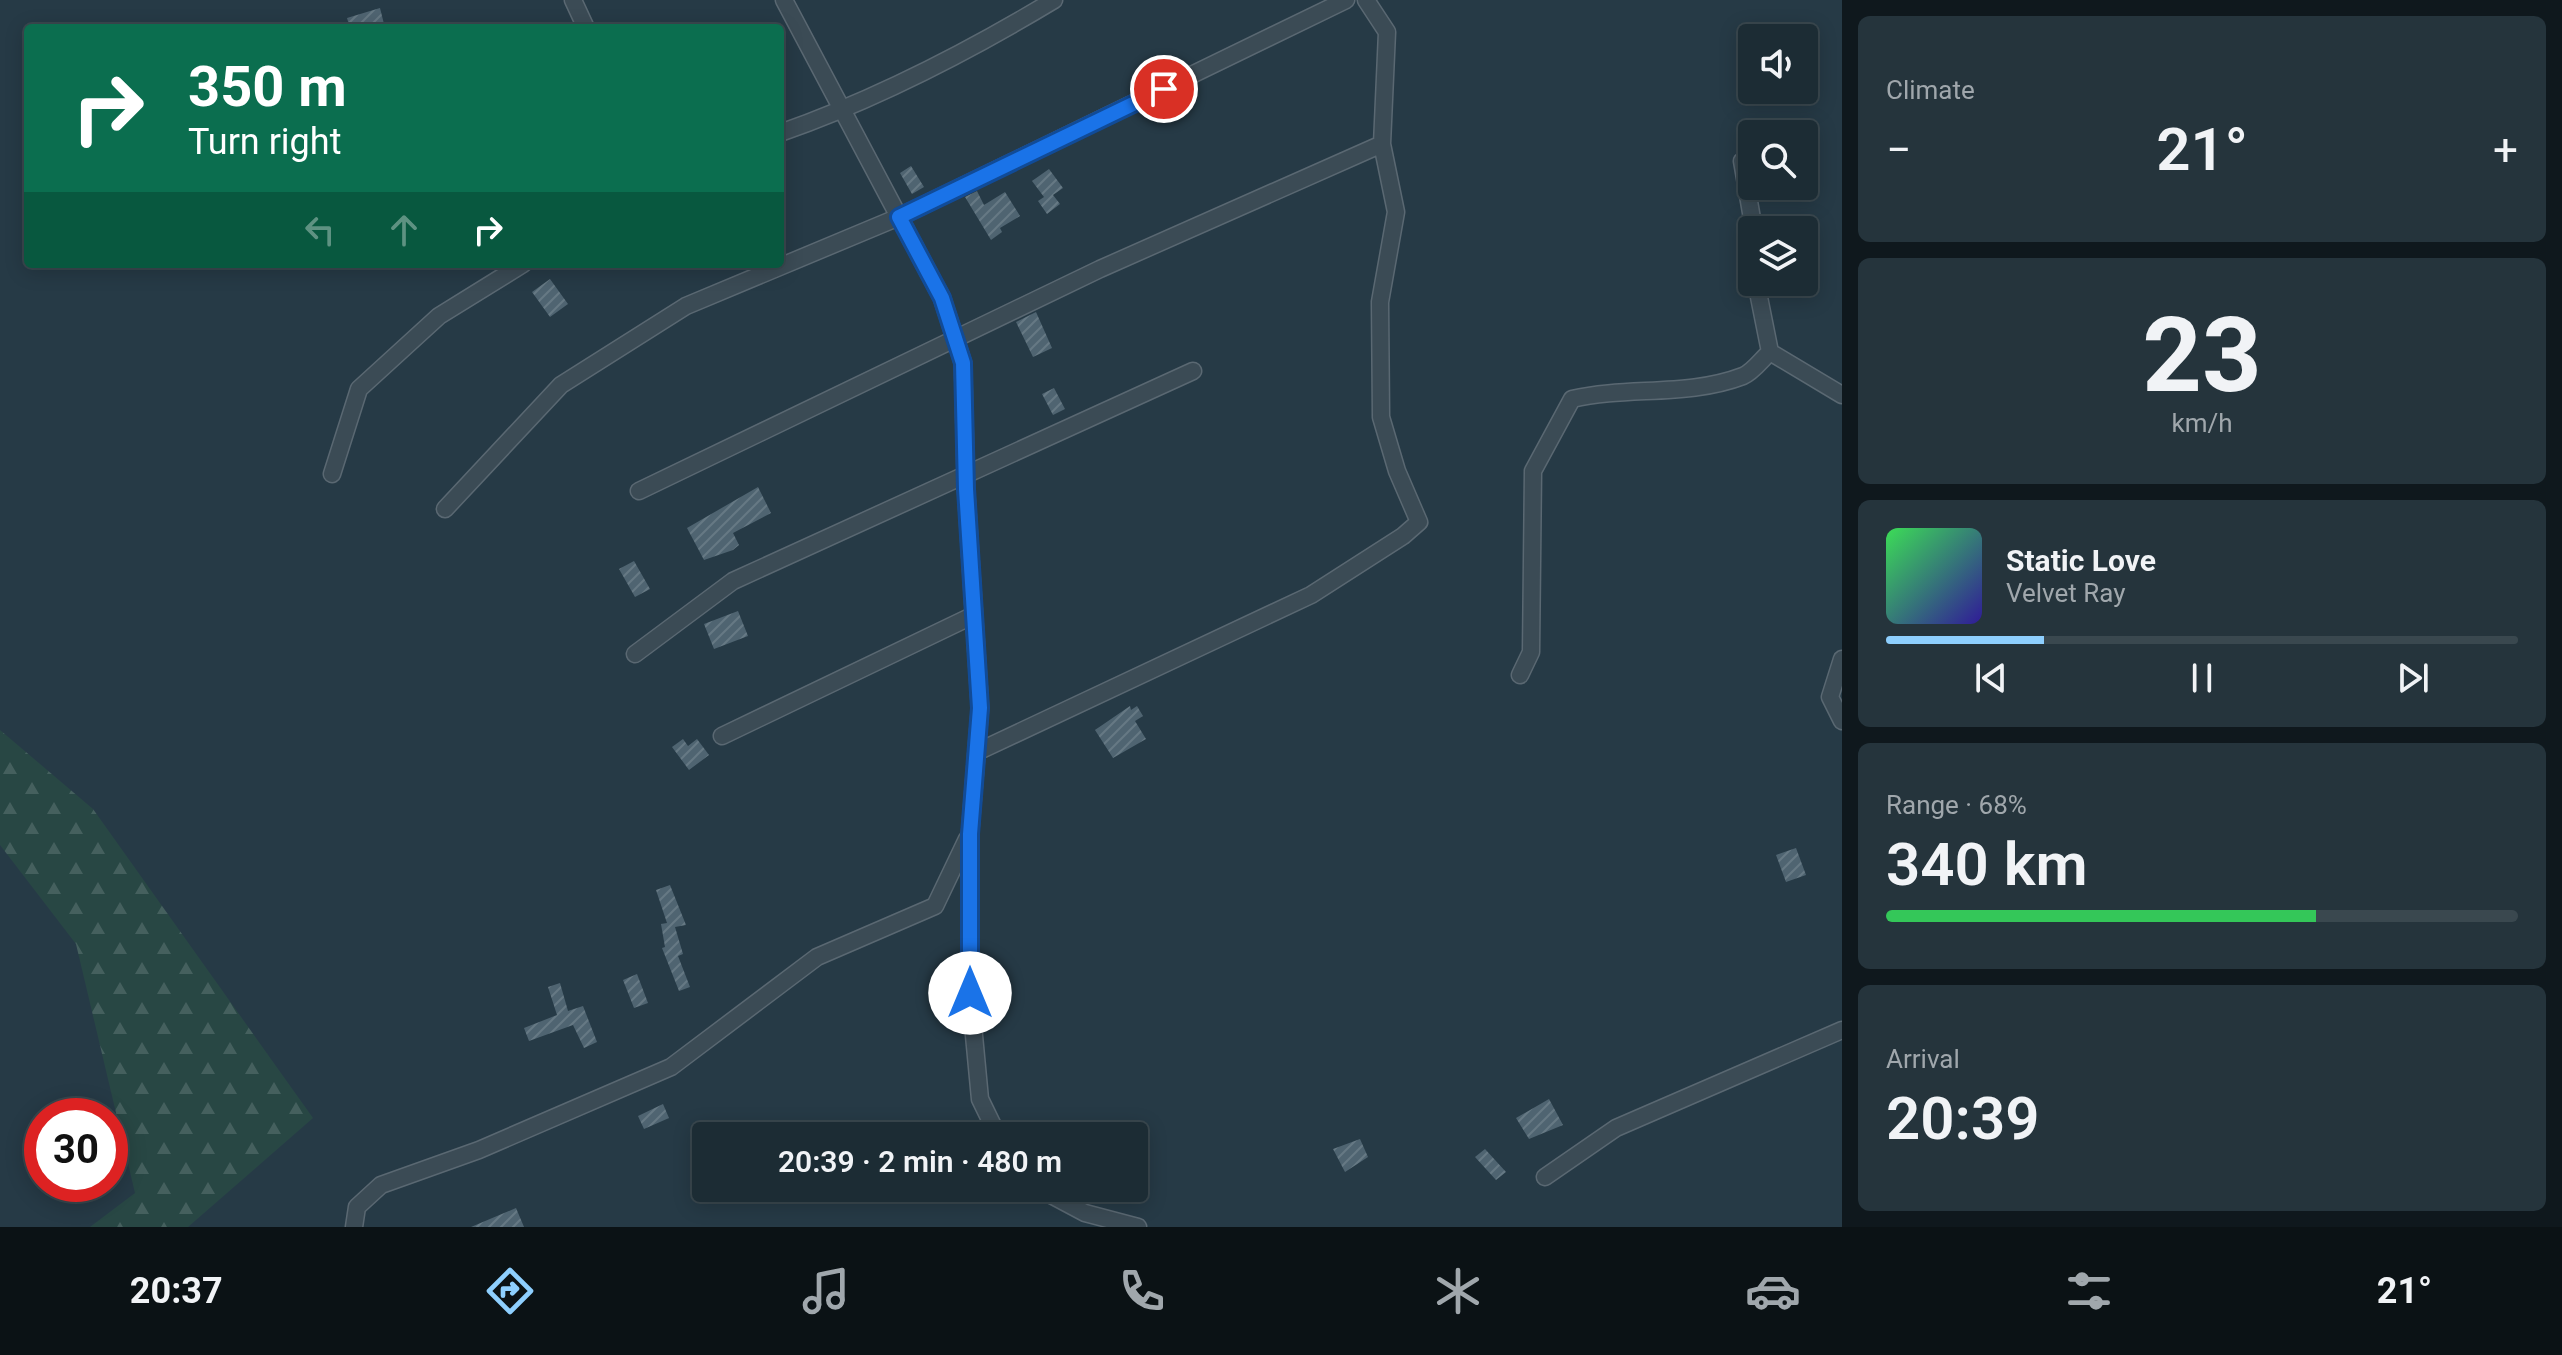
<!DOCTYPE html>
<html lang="en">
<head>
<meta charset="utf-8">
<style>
	body { margin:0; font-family:Roboto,sans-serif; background:#25343c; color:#f1f3f6; height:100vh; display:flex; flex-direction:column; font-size:30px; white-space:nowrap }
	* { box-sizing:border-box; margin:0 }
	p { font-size:26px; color:#a0a7ac }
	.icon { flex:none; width:44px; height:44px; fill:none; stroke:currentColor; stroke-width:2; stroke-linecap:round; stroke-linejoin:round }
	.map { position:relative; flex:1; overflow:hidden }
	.details { display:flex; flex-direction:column; gap:16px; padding:16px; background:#0f181d; width:720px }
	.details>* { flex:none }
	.top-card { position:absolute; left:24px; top:24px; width:760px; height:244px; border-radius:8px; box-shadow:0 4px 20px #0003,0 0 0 2px #3a484f; background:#0b6e4f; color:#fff; overflow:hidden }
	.fabs { position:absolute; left:1738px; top:24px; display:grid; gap:16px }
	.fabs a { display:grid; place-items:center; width:80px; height:80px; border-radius:8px; background:#1c2c34; box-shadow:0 4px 20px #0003,0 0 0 2px #3a484f; font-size:40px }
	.speed { position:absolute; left:24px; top:1098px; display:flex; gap:16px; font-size:40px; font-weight:700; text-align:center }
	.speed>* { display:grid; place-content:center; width:104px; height:104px; border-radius:50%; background:#1c2c34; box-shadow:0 4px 20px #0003,0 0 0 2px #3a484f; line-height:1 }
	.speed .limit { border:12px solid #d22; background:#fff; color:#111 }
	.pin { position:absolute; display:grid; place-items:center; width:68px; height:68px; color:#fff; margin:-34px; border:4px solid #fff; border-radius:50%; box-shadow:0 2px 8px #0007 }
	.me { position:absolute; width:88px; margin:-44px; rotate:0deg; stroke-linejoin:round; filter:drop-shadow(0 0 6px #0008) }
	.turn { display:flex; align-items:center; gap:28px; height:168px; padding:0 32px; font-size:36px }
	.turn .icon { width:104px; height:104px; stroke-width:2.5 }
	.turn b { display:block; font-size:56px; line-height:68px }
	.lanes { display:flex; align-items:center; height:76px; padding:0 32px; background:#0003; justify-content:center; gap:40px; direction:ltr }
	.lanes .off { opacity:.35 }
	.big { font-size:60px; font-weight:600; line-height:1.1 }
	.details .card { flex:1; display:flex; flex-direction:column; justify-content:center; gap:12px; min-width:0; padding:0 28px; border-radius:12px; background:#25343c }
	.details .dial { align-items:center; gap:0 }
	.dial b { font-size:104px; line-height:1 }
	.song { display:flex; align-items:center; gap:24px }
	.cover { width:96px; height:96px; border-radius:12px; background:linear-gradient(135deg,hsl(130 70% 55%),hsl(250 70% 35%)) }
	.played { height:8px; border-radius:4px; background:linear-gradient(90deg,#8ecffe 25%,#3a484f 25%) }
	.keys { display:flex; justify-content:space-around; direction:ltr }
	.heat { display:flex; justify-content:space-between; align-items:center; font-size:44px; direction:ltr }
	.charge { height:12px; border-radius:6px; background:linear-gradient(90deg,#34c759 68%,#3a484f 0) }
	.trip { position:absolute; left:692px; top:1122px; width:456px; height:80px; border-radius:8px; background:#1c2c34; box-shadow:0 4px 20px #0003,0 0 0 2px #3a484f; font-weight:600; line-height:80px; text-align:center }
	.menu { display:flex; height:128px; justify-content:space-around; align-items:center; background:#0b1215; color:#a0a7ac }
	.menu .icon { width:56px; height:56px }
	.menu .on { color:#8ecffe }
	.menu b { font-size:36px; color:#f1f3f6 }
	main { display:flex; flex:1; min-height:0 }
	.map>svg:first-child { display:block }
	.forest { fill:url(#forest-firs) }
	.building { fill:url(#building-hatch) }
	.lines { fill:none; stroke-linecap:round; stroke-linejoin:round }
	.street-casing { stroke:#5a6872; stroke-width:19 }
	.street { stroke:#3b4b55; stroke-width:16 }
	.route-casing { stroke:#114b97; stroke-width:20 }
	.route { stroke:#1a73e8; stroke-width:14 }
</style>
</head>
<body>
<main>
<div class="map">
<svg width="1842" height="1227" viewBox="0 0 1842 1227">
	<defs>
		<pattern id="forest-firs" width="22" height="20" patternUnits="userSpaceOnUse" patternTransform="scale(2)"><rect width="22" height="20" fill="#284744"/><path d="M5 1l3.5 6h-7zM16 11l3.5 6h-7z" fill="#45605e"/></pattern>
		<pattern id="building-hatch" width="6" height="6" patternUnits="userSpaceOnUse" patternTransform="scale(2)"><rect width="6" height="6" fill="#4f6471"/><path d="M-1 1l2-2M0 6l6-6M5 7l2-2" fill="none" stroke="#667984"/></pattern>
	</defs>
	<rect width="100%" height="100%" fill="#263a46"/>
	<path class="forest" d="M0,730l93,79 220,309 -125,109h-98l45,-34 -59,-249 -76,-99z"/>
	<path class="building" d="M380,8l5,20h-35l-3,-10z
		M911,166l13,21 -12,7 -12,-21z
		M1049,169l14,19 -10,7 7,9 -13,10 -9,-13 6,-4 -12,-16z
		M977,191l7,14 21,-13 15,24 -20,12 2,4 -11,8 -26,-43z
		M550,279l18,25 -18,13 -18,-25z
		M1036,312l16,36 -19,9 -17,-35z
		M1054,388l11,21 -12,6 -11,-21z
		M758,487l13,26 -38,20 6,12 -6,5 -29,10 -17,-32z
		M634,561l16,28 -15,8 -16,-28z
		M738,611l10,25 -34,13 -10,-25z
		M1130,706l1,4 6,-4 6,10 -8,5 11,18 -33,19 -18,-28z
		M683,739l5,7 9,-7 12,16 -20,15 -17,-23z
		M1796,848l10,27 -20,7 -10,-27z
		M670,885l16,40 -11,2 8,27 -5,2 12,31 -11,4 -17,-43 3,-1 -4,-23 6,-1 -11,-33z
		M637,974l11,29 -14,5 -11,-28z
		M560,983l8,28 15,-5 14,36 -13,6 -11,-23 -44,16 -5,-13 33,-13 -9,-28z
		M1549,1099l14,26 -34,14 -13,-21z
		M663,1104l6,14 -25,11 -6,-13z
		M1360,1139l8,18 -23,15 -12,-23z
		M1485,1149l21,23 -10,8 -21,-23z
		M516,1208l8,19h-53z"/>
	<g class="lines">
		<defs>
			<path id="street" d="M573,0l13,28
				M784,0l158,298 21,65 3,126 14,219 -10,126v159l10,106 18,37
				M780,133c97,-34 186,-80 274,-133
				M1742,161l12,69
				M1770,352l72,43
				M332,474l27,-85 80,-73 84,-52
				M639,491l461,-222 282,-125
				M445,509l116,-124 125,-79 213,-89 447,-217
				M635,654l98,-73 460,-210
				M1842,659l-12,38 12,24
				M1520,675l11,-23 2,-181 39,-72c56,-13 116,-2 171,-23 10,-4 19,-17 27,-24l-14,-70
				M722,736l252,-121
				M977,752l334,-157 92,-59 16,-14 -22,-51 -16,-54 -1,-115 16,-90 -14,-68 5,-112 -21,-32
				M1545,1177l71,-49 226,-98
				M1038,1188l47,25 53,14
				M354,1227l3,-20 24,-22 98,-35 192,-83 146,-110 118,-51 32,-67"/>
		</defs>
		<use href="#street" class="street-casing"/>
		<use href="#street" class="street"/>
	</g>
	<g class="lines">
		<defs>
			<path id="route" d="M970,993v-159l10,-126 -14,-219 -3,-126 -21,-65 -43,-81 265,-128"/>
		</defs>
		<use href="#route" class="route-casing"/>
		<use href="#route" class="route"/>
	</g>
</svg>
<div class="fabs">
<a><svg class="icon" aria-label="sound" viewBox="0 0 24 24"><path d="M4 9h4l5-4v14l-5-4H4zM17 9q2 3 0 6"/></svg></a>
<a><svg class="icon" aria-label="search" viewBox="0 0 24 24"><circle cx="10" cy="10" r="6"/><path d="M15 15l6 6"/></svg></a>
<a><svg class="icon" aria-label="layers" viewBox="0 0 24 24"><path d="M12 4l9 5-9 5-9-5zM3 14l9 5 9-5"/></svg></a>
</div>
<div class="speed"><div class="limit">30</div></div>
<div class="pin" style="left:1164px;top:89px;background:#d93025"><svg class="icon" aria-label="arrive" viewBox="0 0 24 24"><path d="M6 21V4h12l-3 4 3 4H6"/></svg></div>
<svg class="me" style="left:970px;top:993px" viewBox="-20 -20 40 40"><circle r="19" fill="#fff"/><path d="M0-13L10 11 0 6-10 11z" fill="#1a73e8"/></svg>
<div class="trip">20:39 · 2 min · 480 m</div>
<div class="top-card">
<div class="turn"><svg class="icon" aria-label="right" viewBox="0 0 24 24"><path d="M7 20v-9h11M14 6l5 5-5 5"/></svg><div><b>350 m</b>Turn right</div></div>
<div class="lanes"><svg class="icon off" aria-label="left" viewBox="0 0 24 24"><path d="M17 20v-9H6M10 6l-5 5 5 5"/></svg><svg class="icon off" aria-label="ahead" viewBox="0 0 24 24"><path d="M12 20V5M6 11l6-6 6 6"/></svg><svg class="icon" aria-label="right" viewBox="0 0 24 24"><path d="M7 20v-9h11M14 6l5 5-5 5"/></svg></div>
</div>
</div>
<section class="details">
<div class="card"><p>Climate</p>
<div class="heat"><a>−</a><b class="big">21°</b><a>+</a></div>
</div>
<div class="card dial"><b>23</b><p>km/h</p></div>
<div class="card">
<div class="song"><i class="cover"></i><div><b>Static Love</b><p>Velvet Ray</p></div></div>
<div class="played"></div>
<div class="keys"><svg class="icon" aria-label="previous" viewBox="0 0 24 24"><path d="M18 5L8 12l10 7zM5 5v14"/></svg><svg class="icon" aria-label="pause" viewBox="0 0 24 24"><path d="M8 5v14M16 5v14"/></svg><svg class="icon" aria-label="next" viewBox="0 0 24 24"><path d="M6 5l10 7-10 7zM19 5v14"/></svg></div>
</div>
<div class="card"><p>Range · 68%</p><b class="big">340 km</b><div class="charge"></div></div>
<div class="card"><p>Arrival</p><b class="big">20:39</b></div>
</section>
</main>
<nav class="menu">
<b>20:37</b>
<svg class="icon on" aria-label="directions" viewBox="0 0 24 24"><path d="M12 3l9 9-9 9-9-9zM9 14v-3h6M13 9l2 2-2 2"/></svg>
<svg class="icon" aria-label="music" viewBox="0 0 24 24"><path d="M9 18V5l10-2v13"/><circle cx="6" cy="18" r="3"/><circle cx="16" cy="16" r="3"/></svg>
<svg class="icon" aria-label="phone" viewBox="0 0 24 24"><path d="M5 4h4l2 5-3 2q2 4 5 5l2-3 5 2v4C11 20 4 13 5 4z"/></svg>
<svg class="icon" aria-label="climate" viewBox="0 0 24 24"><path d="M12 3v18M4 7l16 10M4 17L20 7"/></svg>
<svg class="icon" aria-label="car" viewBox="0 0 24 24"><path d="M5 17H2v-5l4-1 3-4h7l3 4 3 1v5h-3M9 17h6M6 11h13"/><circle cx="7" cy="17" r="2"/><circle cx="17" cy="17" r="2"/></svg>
<svg class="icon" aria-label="filters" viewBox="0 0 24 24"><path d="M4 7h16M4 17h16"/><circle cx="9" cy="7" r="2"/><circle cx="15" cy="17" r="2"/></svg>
<b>21°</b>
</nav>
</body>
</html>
